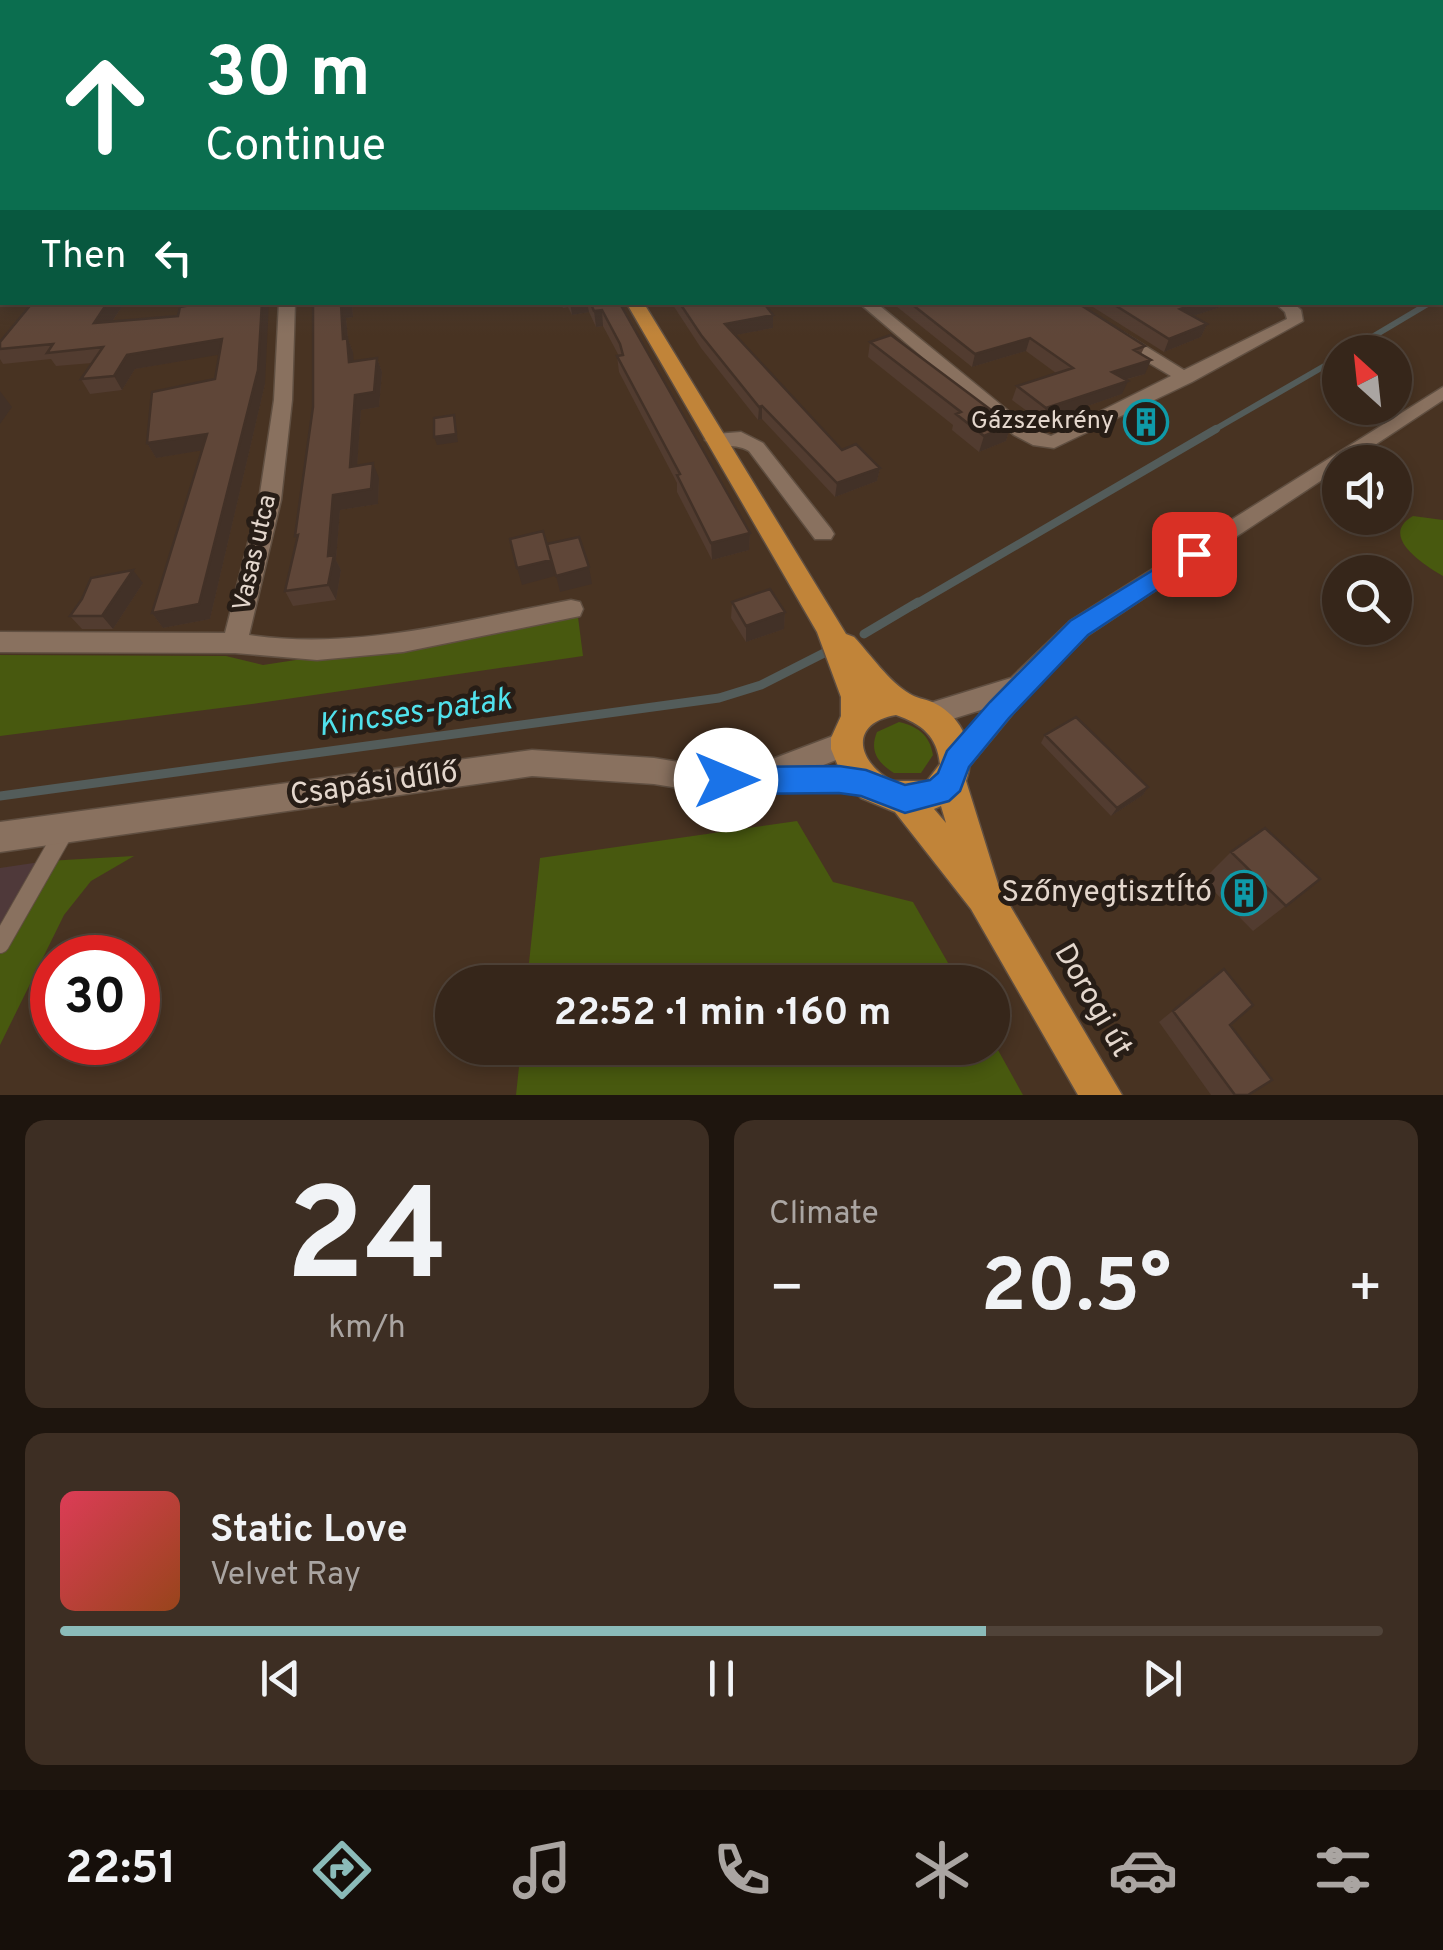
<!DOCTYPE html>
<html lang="en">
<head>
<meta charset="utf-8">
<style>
	body { margin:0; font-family:Overpass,sans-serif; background:#3d2e23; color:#f1f3f6; height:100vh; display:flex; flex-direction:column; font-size:38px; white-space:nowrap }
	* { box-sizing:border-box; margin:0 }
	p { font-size:32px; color:#aaa5a2 }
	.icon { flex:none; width:55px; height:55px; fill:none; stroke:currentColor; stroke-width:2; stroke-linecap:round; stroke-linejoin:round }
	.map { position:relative; height:1095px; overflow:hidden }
	.side { display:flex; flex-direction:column; gap:25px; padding:25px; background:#1e150e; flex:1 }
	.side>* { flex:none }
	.guide { position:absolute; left:0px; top:0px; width:1445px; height:305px; box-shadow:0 5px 15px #0003,0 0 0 2px #504339; background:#0b6e4f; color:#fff; overflow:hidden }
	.needle { width:65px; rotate:333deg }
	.buttons { position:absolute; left:1322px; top:335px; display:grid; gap:20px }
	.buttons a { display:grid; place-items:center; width:90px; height:90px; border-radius:50%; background:#36261a; box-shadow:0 5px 15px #0003,0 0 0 2px #504339; font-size:50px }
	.speed { position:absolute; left:30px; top:935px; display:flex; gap:20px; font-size:50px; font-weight:700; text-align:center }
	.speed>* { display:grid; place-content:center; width:130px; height:130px; border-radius:50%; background:#36261a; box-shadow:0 5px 15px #0003,0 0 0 2px #504339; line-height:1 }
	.speed .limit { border:15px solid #d22; background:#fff; color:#111 }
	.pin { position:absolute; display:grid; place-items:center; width:85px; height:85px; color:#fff; margin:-42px; border-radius:20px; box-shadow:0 5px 15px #0006 }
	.me { position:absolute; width:110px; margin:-55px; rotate:90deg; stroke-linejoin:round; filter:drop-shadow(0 0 8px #0008) }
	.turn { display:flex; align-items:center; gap:35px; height:210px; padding:0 40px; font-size:45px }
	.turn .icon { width:130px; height:130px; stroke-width:2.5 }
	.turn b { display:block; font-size:70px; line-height:85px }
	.then { display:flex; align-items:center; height:95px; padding:0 40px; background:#0003; gap:20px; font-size:38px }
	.big { font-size:75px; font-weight:700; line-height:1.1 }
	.side .widget { flex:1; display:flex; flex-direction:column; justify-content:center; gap:15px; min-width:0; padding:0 35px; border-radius:20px; background:#3d2e23 }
	.side .dial { align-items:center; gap:0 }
	.dial b { font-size:130px; line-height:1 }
	.song { display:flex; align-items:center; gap:30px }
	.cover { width:120px; height:120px; border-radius:15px; background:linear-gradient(135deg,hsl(350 70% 55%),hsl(20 70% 35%)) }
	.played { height:10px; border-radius:5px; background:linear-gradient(90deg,#8bbbb9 70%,#504339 70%) }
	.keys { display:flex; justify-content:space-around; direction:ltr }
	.heat { display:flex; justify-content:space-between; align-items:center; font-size:55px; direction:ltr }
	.side .tiles { flex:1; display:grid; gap:25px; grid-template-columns:1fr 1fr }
	.widget:last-child { grid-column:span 2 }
	.trip { position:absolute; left:435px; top:965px; width:575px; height:100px; border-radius:50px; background:#36261a; box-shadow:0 5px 15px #0003,0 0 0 2px #504339; font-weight:700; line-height:100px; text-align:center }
	.tab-bar { display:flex; height:160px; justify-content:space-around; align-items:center; background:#160f0a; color:#aaa5a2 }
	.tab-bar .icon { width:70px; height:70px }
	.tab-bar .active { color:#8bbbb9 }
	.tab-bar b { font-size:45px; color:#f1f3f6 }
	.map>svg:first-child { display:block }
	.commercial { fill:#4f393a }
	.green { fill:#48590f }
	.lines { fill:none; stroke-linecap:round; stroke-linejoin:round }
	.stream-far2 { stroke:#535c5a; stroke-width:6 }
	.stream-far1 { stroke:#535c5a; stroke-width:8 }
	.stream { stroke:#535c5a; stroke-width:9 }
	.lane-casing { stroke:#604f41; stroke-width:20 }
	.street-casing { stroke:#604f41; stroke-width:3 }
	.primary-casing { stroke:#604f41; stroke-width:3 }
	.lane { stroke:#89715f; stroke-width:18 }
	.street { fill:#89715f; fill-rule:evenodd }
	.primary { fill:#c18439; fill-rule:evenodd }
	.wall { fill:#523c30 }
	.shaded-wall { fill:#423127 }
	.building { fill:#5f4638; stroke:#423127; stroke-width:2.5 }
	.route { fill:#1a73e8; stroke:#114b97; stroke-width:2.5 }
	.labels { text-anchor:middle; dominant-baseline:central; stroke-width:10; stroke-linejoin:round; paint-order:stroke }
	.poi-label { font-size:25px; fill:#e4d7cd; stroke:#271d16; text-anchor:end }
	.street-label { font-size:25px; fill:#e4d7cd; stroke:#271d16 }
	.near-street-label { font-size:30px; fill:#e4d7cd; stroke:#271d16 }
	.near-poi-label { font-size:30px; fill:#e4d7cd; stroke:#271d16; text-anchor:end }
	.near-water-label { font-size:32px; font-style:italic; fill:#50e1ec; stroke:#271d16 }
</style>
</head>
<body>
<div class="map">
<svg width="1443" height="1095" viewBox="0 0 1443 1095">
	<rect width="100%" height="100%" fill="#483322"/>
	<path class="commercial" d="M47,861l-47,84v-77z"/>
	<path class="green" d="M1413,516l30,4v56c-19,-11 -65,-40 -30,-60z
		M578,617l5,39 -324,47 -259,33v-81l226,1 37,9z
		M899,722c18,4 31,13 34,33l-12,18h-27c-16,-10 -25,-22 -17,-41z
		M797,821l36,61 80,20 46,80h-432l13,-124z
		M134,856l-43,25 -27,34 -64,130v-100l47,-84z
		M993,1041l30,54h-507l5,-47h471z"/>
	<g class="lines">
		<path class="stream-far2" d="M1347,352l84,-50
			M1212,431l128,-74"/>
		<path class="stream-far1" d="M914,605l302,-176"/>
		<path class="stream" d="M864,634l54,-32
			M0,796l719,-98 42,-13 67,-34"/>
		<defs>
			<path id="lane" d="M0,944l65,-114"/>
			<path id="street" d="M1442,269h1v8h-1z
				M279,302h16l-3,98 -11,100 -32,135c108,16 217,-15 322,-35l9,2 3,7 -3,7 -177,36 -86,8 -82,-7 -235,-1v-20l225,1 34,-133 15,-100z
				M858,302h17l153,125 23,9 120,-60 -59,-35v-8h12l60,37 103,-51 -2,-7 -11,-10h18l9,8 2,11 -111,61 -138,66 -21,-3 -19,-10z
				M1443,387v13l-94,62h-9v6l-252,167 -58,58 -63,76 -10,4 -10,-4 -4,-9 41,-51 -54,17 -10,-4 -4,-8 4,-8 91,-28 59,-57z
				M741,432l22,11 68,86 3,5 -3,5h-16l-66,-88c-17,-10 -33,0 -44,-11l10,-6z
				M846,731l10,3 4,9 -4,9 -35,14 55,8 5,9 -5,9 -10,4 -27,-4h-136l-49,-8 -122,-8 -532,76v-30l532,-72 122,8 49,8h51z"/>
			<path id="primary" d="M626,302h17l203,332 8,3c16,17 35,45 56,57 6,4 15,5 22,8 31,14 45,48 34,79l33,106 123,208h-44l-107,-186 -76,-97 -34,-14 -18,-20 -12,-29v-11l10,-22v-19l-24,-65zM896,715c26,9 41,21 44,49l-13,17h-35c-36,-20 -43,-58 4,-66zM941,806l5,17 -12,-14z"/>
		</defs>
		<use href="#lane" class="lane-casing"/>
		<use href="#street" class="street-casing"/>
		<use href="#primary" class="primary-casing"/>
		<use href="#lane" class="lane"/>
		<use href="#street" class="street"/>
		<use href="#primary" class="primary"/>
	</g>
	<path class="wall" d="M313,302h39l1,15 -7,1 2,21 5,13v10l24,-4 5,14 -3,35 -18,3 -4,56 22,12 -1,26 -38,6 -4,50 5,10 -5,30 -43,6 -8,-15 12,-51 16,-133z
		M561,302h58l131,231 -1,17 -37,10 -35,-68v-9l-58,-111 -2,-16h2l-16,-30 -7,1 -7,-15 -17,3 -4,-8 -5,1z
		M671,302h92l10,13v13l-38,7 107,115 38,18 -3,13 -42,16 -73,-78 -4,1 -57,-72z
		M891,302h185l69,44 -4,8 4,20 -20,6 -3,14 -80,28 -30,-22 5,-14 39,-13 -30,-22 -54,16z
		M1085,302h151l-43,14 14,8 -6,13 -37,15z
		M123,305l-11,17 66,-6 87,68 -55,235 -47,9 -11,-15 50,-163 -46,8 -9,-15 68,-64 4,-25 -84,15 -13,21 -32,4 -9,-15 11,-16 -36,3 -5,-7 -48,5 -3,-5v-17z
		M870,342l141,83 -5,16 -27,11 -27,-22 1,-5 -85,-68z
		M143,583l-30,46h-31l-12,-13z
		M732,602l53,10 -1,17 -38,13 -15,-24z
		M1045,735l103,52 -5,8 -32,21 -70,-73z
		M1231,852l89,27 -67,52 -50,-51z
		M1224,969l6,56 18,70h-37l-52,-73z"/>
	<path class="shaded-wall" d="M2,205v26l-2,1v-26z
		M108,302h14l1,3 -21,32 -8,-14z
		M262,302h7l-4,82 -55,235 -47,9 -11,-15z
		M352,302l1,15 -7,1 2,21 5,13 2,25 -12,-38 -2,-35z
		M570,302h17l2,10 -17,3z
		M1202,302h34l-61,20 5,-13z
		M602,310l1,16 -7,1 -2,-16z
		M773,315v13l-48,9v-13z
		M1207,324l-6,13 -37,15 5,-13z
		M1030,338l-4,13 -54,16 3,-13z
		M222,339l7,14 -94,16 -13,21 -8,-14 13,-21z
		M377,358l5,14 -3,35 -18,3 -5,72 -6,-15 5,-72z
		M1151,360l-6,14 -39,11 6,-13z
		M1128,381l-6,13 -80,28 4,-14z
		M0,391l12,16 -12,17z
		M762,406v13l-4,1 1,-13z
		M454,415l4,27 -21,3 -3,-8z
		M1011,425l-5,16 -27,11 5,-16z
		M207,434l9,14 -60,10 -9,-15z
		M373,463l6,15 -1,26 -38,6 -4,50 5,10 -5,30 -8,-15v-29l5,-61z
		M880,468l-3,13 -42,16 2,-14z
		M750,533l-1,17 -37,10 -1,-17z
		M551,560l4,16 -33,9 -5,-17z
		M589,567l3,17 -32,8 -4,-16z
		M133,570l10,13 -30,46 -11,-13z
		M785,612l-1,17 -38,13v-16z
		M1148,787l-5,8 -32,21 6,-8z"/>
	<path class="building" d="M0,182h2v23l-2,1z
		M33,302h75l-14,21 84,-7 2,-9 26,-5h56l-4,68 -59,234 -47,9 55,-179 -60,9 5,-51 63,-13 7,-40 -95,16 -13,21 -33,3 22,-32 -56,6 6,-9 -53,5v-7z
		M313,302h35l-7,2 2,35 4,-1 2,24 28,-4 -3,34 -19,3 -5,72 23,-4 -2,26 -38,6 -5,61 6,-1 -6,30 -43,6 13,-56 -3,1 18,-129z
		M590,302h29l131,231 -39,10 -34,-68 3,-1 -63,-118 6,-1 -3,-11 -18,-34 -8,1z
		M679,302h84l10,13 -48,9 117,126 14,-6 24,24 -43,15 -75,-77 -3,1 -58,-72z
		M909,302h167l69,44 -11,4 17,10 -39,12 16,9 -82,27 -29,-22 56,-18 -43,-30 -55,16z
		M1110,302h92l-22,7 27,15 -38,15z
		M891,335l120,90 -27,11 -28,-22 5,-2 -91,-70z
		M454,415l2,19 -22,3v-19z
		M543,531l8,29 -34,8 -7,-29z
		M579,537l10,30 -33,9 -9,-32z
		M133,570l-31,46h-32l12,-17 9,-21z
		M770,589l15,23 -39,14 -14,-24z
		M1076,717l72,70 -31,21 -72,-73z
		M1265,828l55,51 -34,27 -55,-54z
		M1224,969l29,36 -23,20 42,55 -24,15h-13l-62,-84z"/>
	<linearGradient id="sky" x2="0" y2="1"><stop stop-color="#281c13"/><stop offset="0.54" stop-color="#58504f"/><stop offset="1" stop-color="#58504f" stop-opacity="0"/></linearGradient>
	<rect width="1443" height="335" fill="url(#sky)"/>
	<path class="route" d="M1194,545l12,9 -3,5 -115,76 -79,83 -40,49 -9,24 -11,10 -44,12 -44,-17 -22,-3 -113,1 -10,-4 -4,-10 4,-9 10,-4 113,-1 27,4 39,15 25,-5 8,-7 9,-22 43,-49 80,-81z"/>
	<defs>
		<symbol id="building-ring" viewBox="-11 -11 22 22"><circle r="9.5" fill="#271d16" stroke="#0f9aa8" stroke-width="1.5"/><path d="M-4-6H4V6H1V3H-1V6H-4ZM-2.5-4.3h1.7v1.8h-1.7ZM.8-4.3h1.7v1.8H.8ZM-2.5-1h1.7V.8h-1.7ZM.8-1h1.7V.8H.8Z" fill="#0f9aa8"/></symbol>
	</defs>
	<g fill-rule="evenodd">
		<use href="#building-ring" x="1121" y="397" width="50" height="50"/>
		<use href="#building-ring" x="1219" y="868" width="50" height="50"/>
	</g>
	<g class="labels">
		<g class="poi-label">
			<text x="1114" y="422">Gázszekrény</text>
		</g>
		<g class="street-label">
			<text transform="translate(256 553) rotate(-77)">Vasas utca</text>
		</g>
		<g class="near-street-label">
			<text transform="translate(374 785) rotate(-8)">Csapási dűlő</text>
			<text transform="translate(1092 1001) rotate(60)">Dorogi út</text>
		</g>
		<g class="near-poi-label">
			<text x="1212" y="893">SzőnyegtisztÍtó</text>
		</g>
		<g class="near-water-label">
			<text transform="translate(415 714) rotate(-8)">Kincses-patak</text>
		</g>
	</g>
</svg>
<div class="buttons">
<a><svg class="needle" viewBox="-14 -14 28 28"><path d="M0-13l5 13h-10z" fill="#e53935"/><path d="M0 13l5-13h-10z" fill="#aaa5a2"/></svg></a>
<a><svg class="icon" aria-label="sound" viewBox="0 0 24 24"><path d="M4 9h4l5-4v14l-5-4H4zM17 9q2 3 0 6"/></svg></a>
<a><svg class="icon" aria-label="search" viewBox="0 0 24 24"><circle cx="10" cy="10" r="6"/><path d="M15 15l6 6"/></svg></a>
</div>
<div class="speed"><div class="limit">30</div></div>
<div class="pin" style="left:1194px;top:554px;background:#d93025"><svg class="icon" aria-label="arrive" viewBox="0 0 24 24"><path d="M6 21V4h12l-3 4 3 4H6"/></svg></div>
<svg class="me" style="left:726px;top:780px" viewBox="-20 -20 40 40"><circle r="19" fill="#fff"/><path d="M0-13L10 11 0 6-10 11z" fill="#1a73e8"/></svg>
<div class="trip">22:52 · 1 min · 160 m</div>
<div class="guide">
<div class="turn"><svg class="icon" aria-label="ahead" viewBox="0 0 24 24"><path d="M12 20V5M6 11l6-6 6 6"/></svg><div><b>30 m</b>Continue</div></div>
<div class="then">Then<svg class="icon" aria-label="left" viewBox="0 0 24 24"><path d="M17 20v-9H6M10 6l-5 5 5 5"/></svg></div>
</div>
</div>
<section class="side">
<div class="tiles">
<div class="widget dial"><b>24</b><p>km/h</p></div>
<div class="widget"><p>Climate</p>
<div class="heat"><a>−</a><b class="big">20.5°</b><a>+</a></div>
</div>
<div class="widget">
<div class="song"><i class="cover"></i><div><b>Static Love</b><p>Velvet Ray</p></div></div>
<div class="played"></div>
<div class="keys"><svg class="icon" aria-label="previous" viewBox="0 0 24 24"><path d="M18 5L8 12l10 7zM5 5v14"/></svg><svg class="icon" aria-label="pause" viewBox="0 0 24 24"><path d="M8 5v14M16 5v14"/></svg><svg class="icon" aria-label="next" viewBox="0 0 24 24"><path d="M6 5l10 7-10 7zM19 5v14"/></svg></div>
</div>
</div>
</section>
<nav class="tab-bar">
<b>22:51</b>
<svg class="icon active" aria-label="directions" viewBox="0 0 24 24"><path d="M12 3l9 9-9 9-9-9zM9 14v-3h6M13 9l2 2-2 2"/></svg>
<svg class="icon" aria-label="music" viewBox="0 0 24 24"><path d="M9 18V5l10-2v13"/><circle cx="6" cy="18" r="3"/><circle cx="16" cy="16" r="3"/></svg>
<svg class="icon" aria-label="phone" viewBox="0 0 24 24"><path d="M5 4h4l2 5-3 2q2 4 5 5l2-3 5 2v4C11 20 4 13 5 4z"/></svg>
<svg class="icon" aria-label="climate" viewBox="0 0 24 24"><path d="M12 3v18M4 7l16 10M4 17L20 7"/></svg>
<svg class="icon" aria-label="car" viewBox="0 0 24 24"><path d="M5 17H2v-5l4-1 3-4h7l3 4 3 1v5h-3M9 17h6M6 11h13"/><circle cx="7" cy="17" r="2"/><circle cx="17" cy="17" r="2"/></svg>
<svg class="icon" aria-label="filters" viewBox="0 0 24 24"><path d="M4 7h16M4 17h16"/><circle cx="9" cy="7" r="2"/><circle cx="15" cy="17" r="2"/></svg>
</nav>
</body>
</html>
